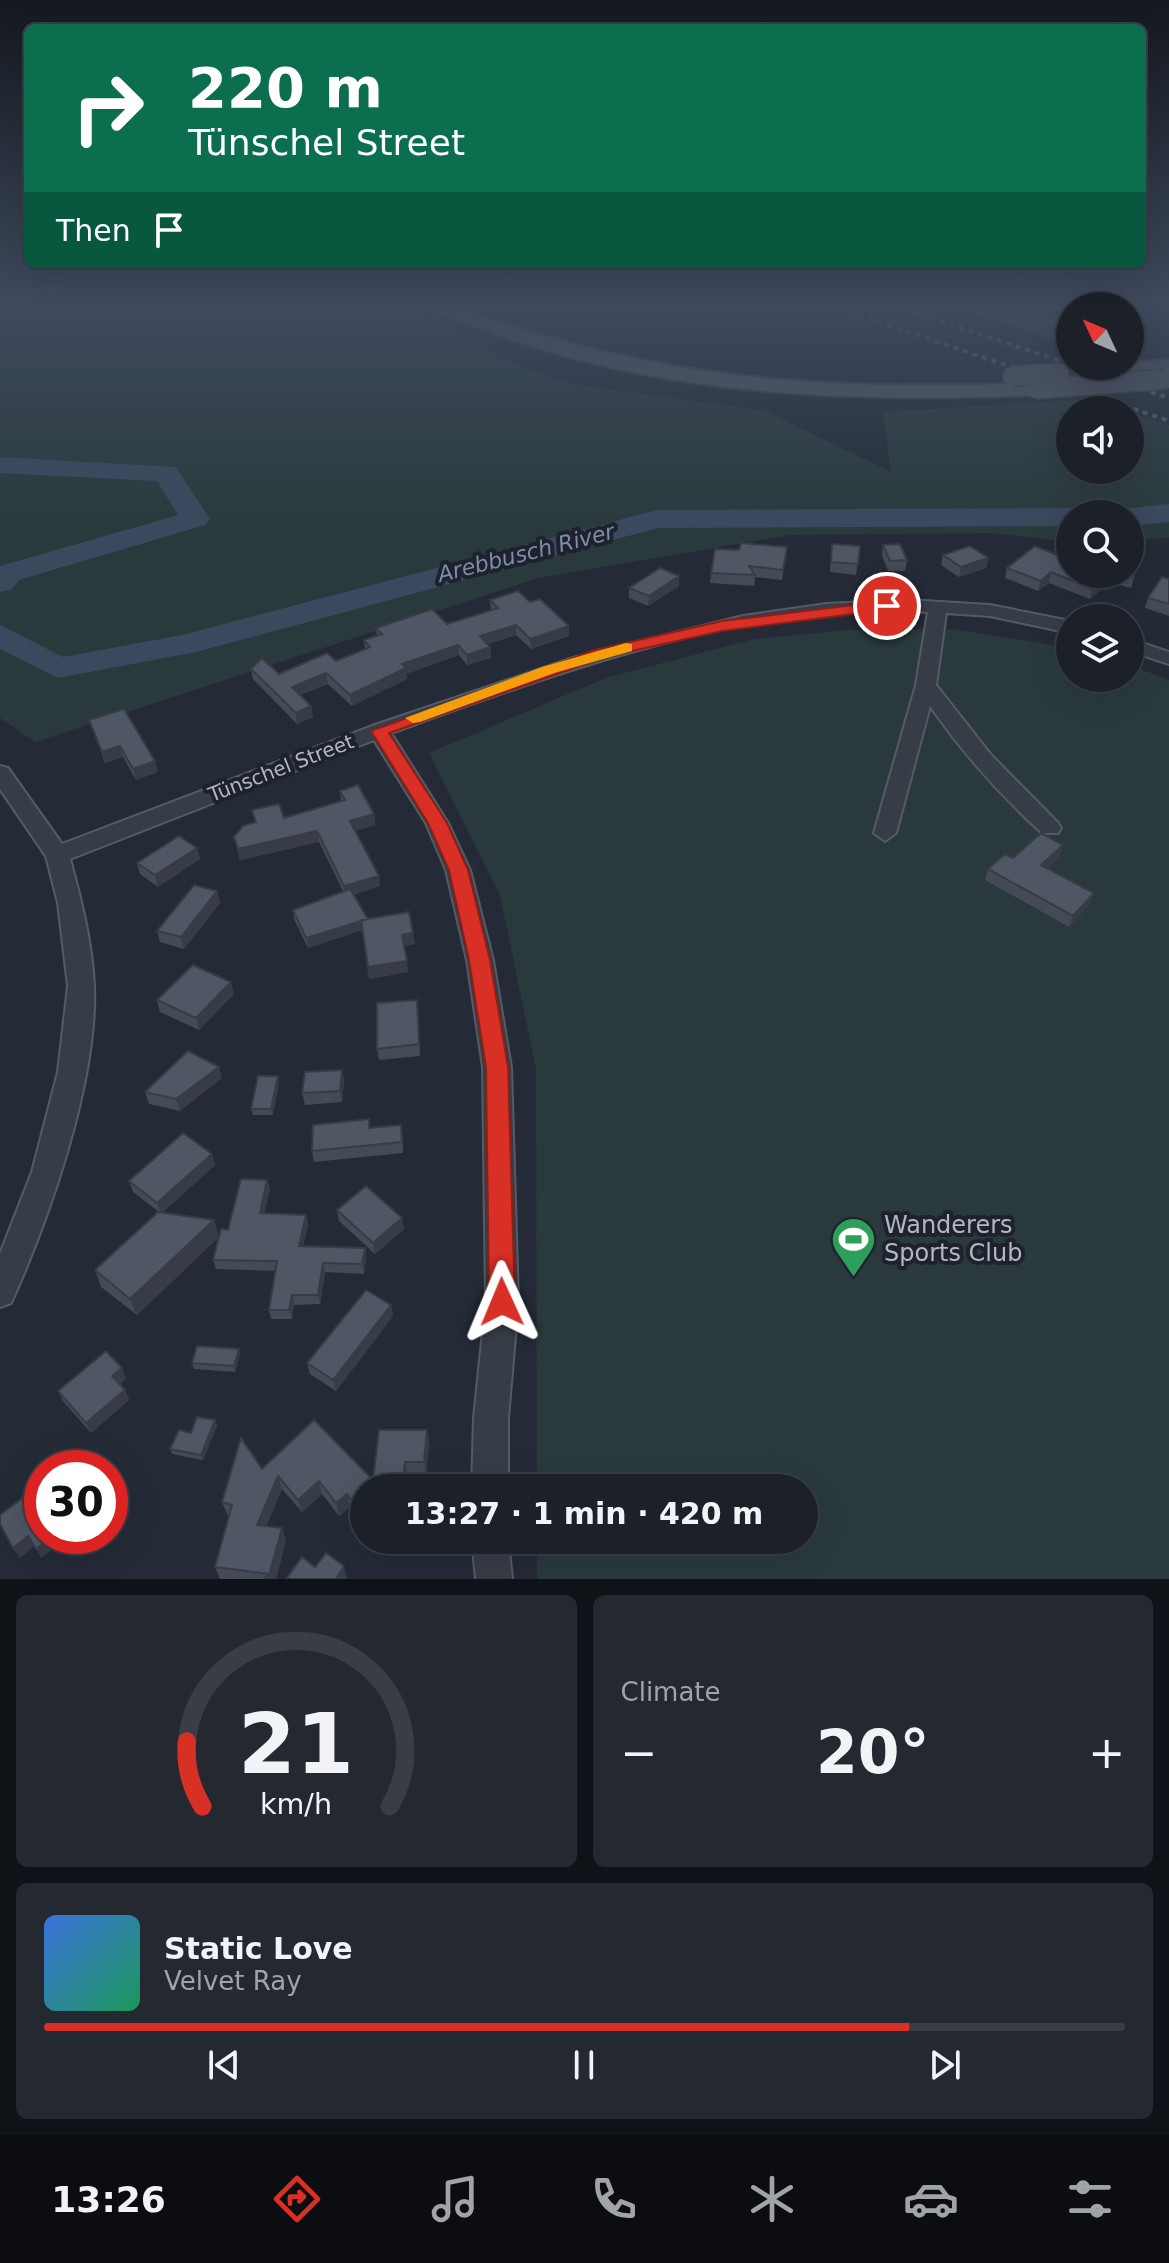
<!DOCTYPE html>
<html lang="en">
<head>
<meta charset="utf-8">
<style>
	body { margin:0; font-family:"DejaVu Sans",sans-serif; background:#242831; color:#f1f3f6; height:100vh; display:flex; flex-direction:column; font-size:30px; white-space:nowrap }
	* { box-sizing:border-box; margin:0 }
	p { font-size:26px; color:#a0a3a8 }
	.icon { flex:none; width:44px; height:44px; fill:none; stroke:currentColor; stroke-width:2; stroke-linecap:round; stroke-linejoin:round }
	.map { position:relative; height:1579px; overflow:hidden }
	.side { display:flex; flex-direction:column; gap:16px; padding:16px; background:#0f1217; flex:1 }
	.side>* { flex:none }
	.hud { position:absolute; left:24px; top:24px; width:1122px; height:244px; border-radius:12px; box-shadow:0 8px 32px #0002,0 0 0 2px #393e46; background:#0b6e4f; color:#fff; overflow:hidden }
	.needle { width:52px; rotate:314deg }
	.buttons { position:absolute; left:1056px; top:292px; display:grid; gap:16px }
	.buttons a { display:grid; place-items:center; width:88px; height:88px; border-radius:50%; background:#1b2029; box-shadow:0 8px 32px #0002,0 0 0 2px #393e46; font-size:40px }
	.speed { position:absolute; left:24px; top:1450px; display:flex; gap:16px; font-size:40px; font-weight:700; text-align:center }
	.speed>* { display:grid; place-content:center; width:104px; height:104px; border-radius:50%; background:#1b2029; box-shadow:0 8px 32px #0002,0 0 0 2px #393e46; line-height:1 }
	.speed .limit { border:12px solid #d22; background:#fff; color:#111 }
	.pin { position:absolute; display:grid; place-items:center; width:68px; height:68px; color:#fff; margin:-34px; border:4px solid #fff; border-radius:50%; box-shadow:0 2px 8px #0007 }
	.me { position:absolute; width:88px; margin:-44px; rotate:359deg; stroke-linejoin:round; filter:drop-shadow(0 0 6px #0008) }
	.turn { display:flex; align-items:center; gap:28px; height:168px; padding:0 32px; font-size:36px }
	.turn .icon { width:104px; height:104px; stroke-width:2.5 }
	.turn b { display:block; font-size:56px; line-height:68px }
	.then { display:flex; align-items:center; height:76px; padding:0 32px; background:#0003; gap:16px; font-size:30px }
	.big { font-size:60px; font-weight:700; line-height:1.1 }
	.side .tile { flex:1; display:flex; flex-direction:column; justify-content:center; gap:12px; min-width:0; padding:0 28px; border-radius:12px; background:#242831 }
	.side .dial { align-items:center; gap:0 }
	.dial svg { height:208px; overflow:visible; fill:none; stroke:#393e46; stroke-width:7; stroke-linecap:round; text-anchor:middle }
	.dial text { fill:#f1f3f6; stroke:none }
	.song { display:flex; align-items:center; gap:24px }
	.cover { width:96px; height:96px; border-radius:12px; background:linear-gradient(135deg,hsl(220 70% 55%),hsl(150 70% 35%)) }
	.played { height:8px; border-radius:4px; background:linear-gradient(90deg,#d93025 80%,#393e46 80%) }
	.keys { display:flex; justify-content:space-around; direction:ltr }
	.heat { display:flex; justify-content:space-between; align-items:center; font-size:44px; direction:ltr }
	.side .tiles { flex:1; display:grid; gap:16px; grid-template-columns:1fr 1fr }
	.tile:last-child { grid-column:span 2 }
	.trip { position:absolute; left:350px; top:1474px; width:468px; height:80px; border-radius:40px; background:#1b2029; box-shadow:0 8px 32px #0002,0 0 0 2px #393e46; font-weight:700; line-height:80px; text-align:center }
	.tabs { display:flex; height:128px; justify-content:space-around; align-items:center; background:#0b0d10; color:#a0a3a8 }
	.tabs .icon { width:56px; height:56px }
	.tabs .selected { color:#d93025 }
	.tabs b { font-size:36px; color:#f1f3f6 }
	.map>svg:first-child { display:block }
	.green { fill:#2a3a3c }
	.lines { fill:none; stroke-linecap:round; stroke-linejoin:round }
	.river { fill:#3b485e; fill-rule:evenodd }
	.minor-casing { stroke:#555b65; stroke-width:4 }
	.major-casing { stroke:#404650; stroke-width:4 }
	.minor { fill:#373d47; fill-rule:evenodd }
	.major { fill:#555c67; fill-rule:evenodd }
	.rail { stroke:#5c6370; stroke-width:4; stroke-dasharray:5 5; stroke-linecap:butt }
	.major-bridge-casing { stroke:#404650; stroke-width:22; stroke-linecap:butt }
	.major-bridge { stroke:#555c67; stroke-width:19 }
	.wall { fill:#444a56 }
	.shaded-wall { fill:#373c46 }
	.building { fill:#4f5664; stroke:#373c46; stroke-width:2 }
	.route { fill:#d93025; stroke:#8d1f18; stroke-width:2 }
	.slow { fill:#f59e0b }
	.labels { text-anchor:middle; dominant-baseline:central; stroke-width:8; stroke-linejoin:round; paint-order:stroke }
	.street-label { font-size:20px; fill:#b2b8c3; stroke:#1d222c }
	.water-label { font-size:22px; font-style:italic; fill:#7d8da8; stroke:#1d222c }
	.near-poi-label { font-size:24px; fill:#b2b8c3; stroke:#1d222c; text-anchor:start }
</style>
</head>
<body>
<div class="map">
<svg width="1169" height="1579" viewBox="0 0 1169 1579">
	<rect width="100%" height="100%" fill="#242b37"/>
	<path class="green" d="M0,302h389l59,24 80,44 45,14 193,27 125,61 -8,-60 210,-13 32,11h-55v60h60v-58l39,13v113l-39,1v-25h-60v28l-79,-9 -201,2 -252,43 -503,164 -35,-24z
		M953,629l117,19v30h60v-13l39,15v899h-632v-39h267v-52h-267l-1,-419 -36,-174 -71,-142 177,-75 148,-39 95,-9z"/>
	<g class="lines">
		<path class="river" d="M0,457l176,10 34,52 -5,6 -186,55 -8,10 -11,2v-26l178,-51 -21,-34 -157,-8z
			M1169,504v18l-39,4v-12h-13l13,-6z
			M1070,508l13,6h-13v12l-412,2 -462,124 -138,26 -58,-29v-24l63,32 119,-22 475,-125z"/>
		<defs>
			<path id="minor" d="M908,600l82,5 80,16v12l-80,-17 -44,-3 -10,72 55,70 67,68 3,5 -3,5h-16c-42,-38 -79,-80 -112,-127l-34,127 -11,8 -11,-8 42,-148 12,-73c-179,-12 -371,61 -537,121l57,90 22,47 23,90 18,107 7,235 -10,116v70h-36l2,-70 12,-116 -3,-235 -16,-107 -21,-90 -20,-47 -52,-83 -304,119c11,40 22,84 24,126 4,94 -44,232 -83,318l-11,4v-53l32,-82 26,-100 10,-86 -10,-83 -12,-47 -46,-67v-23l8,2 54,76 310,-118 201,-68 170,-42 83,-12z
				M1130,639l39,13v12l-39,-13z
				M472,1540h36l4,39h-36z"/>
			<path id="major" d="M420,302h22c206,77 376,90 594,81l9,6 -9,6c-185,7 -375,2 -550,-65 -19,-7 -52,-14 -66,-28z
				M1169,360v10l-37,2 -9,-5 9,-5z"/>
		</defs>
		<use href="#minor" class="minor-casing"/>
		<use href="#major" class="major-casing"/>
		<use href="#minor" class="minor"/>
		<use href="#major" class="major"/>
		<path class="rail" d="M821,302l348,119
			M883,302l187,62
			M1075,366l94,32"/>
		<defs>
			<path id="major-bridge" d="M1012,376l47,-3
				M1036,389l129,-10"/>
		</defs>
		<use href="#major-bridge" class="major-bridge-casing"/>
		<use href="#major-bridge" class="major-bridge"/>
	</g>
	<path class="wall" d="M938,302h212l-20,10v-6h-60v38l-1,1z
		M832,544l28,2 -4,29 -26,-3z
		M883,545l24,15 -2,11h-17l-6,-16z
		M787,547l-5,33 -27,-3 -1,9 -44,-3 1,-10 28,-23z
		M943,555l45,3 -2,10 -27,9 -18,-12z
		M1007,568l63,6h60l4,4 -3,10 -15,-4 -7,6 -5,-3 -14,12 -41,-16 -11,8 -33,-13z
		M679,576v10l-31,20 -19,-8v-10z
		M1169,579v37l-24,-8 3,-10z
		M490,600l40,2 39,24v10l-38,13 -15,-14 -28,9 2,3 1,11 -24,7 -8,-10 -53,19 1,5 -55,27 -24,-22 -28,11 11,11 2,11 -16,7 -44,-45 -2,-10 28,5 57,-13 29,-12 -1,-9 13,-4 -1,-8 71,-4 44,-13z
		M89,720l69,52 -22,8 -13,-23 -18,6z
		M340,791l34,23 1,11 -20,6 25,55 -27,9 15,24 47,25 -11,2 4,26 -39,7 -7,-49 -54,18 -14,-29 -1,-9 50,-19 -24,-49 -79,18 -6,-23 21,-14 -3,-13 32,8 57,-17z
		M197,848l3,11 -42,28 -18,-13 -3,-11z
		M1060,856l-13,12 43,36 -21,23 -84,-47 3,-11 25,-11z
		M217,891l3,12 -36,46 -24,-7 -3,-11z
		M234,994l-35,36 -39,-18 -3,-12z
		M418,1011l2,45 -41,4 -2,-11z
		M342,1070l2,11 -2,21 -37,3 -3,-12z
		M222,1078l-42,33 -31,-7 -4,-12z
		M279,1082l-6,33h-20l-2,-6z
		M371,1128l32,8v17l-89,9 -2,-11z
		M212,1154l3,11 -52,47 51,8 5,17 -82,78 -36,-28 -6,-17 64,-58 -26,-20 -4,-11z
		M267,1180l3,9 -6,24 42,2 2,9 -5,22 62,2 1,9 -2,17 -39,-2 -5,32 -26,1 -2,14h-21l-2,-9 7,-39 -60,-2 -3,-9 15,-30z
		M337,1210l67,19 -29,25 -36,-33z
		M391,1305l2,11 -57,75 -26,-17 -3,-11z
		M240,1354l-5,18 -41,-3 -2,-6z
		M126,1378l-6,6 5,6 4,10 -38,33 -28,-32 -5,-10z
		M215,1420l2,5 -14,35 -31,-6 -2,-5 21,-16z
		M427,1430l2,13 -3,31h-19l-1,14h-42v36l-14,-17 -11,9 -17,-22 -20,18 -20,-23 -16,37 20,14 -10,39h-56l-5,-12 14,-52 -2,-1 -5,-12 40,-33 111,11z"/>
	<path class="shaded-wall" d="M1133,302h17l-20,10v-6h-6z
		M988,558l-2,10 -27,9 2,-10z
		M1051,572l-2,11 -11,8 3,-10z
		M1119,574l-3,10 -7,6 3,-10z
		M679,576v10l-31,20 1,-10z
		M1107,577l-3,10 -14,12 2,-10z
		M516,625v10l-35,11 -1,-10z
		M569,626v10l-38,13 -1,-10z
		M458,645l1,10 -53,19 1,5 -55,27 -2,-11 52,-31z
		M490,647l1,11 -24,7v-10z
		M326,673l2,11 -35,13 -1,-10z
		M311,706l2,11 -16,7 -1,-11z
		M120,746l3,11 -18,6 -3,-11z
		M155,761l3,11 -22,8 -3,-11z
		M374,814l1,11 -23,7 -2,-11z
		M317,831l2,11 -79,18 -2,-11z
		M1063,845l-3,11 -22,21 3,-12z
		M197,848l3,11 -42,28 -3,-12z
		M379,876l1,10 -35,11 -1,-11z
		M217,891l3,12 -36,46 -3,-12z
		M1094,893l-4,11 -21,23 4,-11z
		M368,919l1,9 -61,20 -2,-10z
		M413,933l2,11 -12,2 -1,-11z
		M407,961l1,11 -39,7 -1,-12z
		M231,982l3,12 -35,36 -3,-12z
		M219,1067l3,11 -42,33 -4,-12z
		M342,1070l2,11 -2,21 -2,-11z
		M278,1076l1,6 -6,33 -2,-6z
		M212,1154l3,11 -54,49 -4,-11z
		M267,1180l3,9 -8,34 -2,-10z
		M306,1215l2,9 -7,31 -2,-9z
		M402,1218l2,11 -29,25 -2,-11z
		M214,1220l5,17 -82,78 -7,-16z
		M365,1248l1,9 -2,17 -2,-10z
		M323,1263l2,9 -5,32 -2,-9z
		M292,1295l2,10 -2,14 -3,-9z
		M391,1305l2,11 -57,75 -3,-11z
		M239,1349l1,5 -5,18 -1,-6z
		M122,1368l4,10 -9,9 -5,-11z
		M125,1390l4,10 -38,33 -5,-10z
		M215,1420l2,5 -14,35 -2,-5z
		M427,1430l2,13 -3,31 -2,-12z
		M405,1462l2,12 -1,14h-4z
		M278,1476l4,13 -20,48 -5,-12z
		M319,1481l3,13 -20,18 -4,-12z
		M347,1494l3,13 -11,9 -3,-13z
		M282,1528l4,12 -10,39h-8z
		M28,1536l6,10 -14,12 -7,-10z
		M52,1536h18l-29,22 -5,-9z
		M344,1566l3,13h-11z"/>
	<path class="building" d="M970,302h163l-9,4h-54v28z
		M741,543l46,4 -4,23 -34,-4 6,9 -44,-2 4,-24 24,1z
		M832,544l28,2 -2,18 -27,-2z
		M900,544l7,16 -17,1 -7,-16z
		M970,546l18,12 -27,9 -18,-12z
		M1035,546l35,14v14h49l-7,6 -5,-3 -15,12 -41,-17 -10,9 -34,-13z
		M1130,548h1l3,30 -13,-4h9z
		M660,568l19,8 -30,20 -20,-8z
		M1162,577l7,2v25l-21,-6z
		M518,591l12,11 10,-3 29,27 -39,13 -14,-14 -36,11 10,11 -23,8 -9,-10 -56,19 4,4 -56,27 -24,-22 -34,14 19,19 -15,7 -45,-44 11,-11 17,16 48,-21 9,8 34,-14 -6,-7 18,-6 -6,-6 56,-19 15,15 51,-16 -8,-8z
		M124,709l31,52 -22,8 -13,-23 -18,6 -13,-32z
		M358,785l16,29 -24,7 29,55 -35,10 -27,-55 -79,18 -4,-12 9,-11 13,-4 -4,-12 27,-6 5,14 61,-18 -5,-9z
		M1041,833l22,12 -22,20 53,28 -21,23 -85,-47 17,-15 8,4z
		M179,836l18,12 -42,27 -18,-12z
		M194,885l23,6 -36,46 -24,-6z
		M350,889l18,30 -62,19 -13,-28z
		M409,912l4,21 -11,2 5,26 -39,6 -7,-47z
		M193,965l38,17 -35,36 -39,-18z
		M417,1000l2,44 -42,5v-46z
		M188,1051l31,16 -43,32 -31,-7z
		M342,1070l-2,21 -38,2 3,-21z
		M258,1076h20l-7,33h-20z
		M369,1119v9l32,-3 1,17 -90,9 1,-26z
		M183,1133l29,21 -55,49 -28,-22z
		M241,1179l26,1 -7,33 46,2 -7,31 66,2 -3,16 -39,-1 -5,32h-26l-3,15h-20l8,-49 -64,-1 8,-31 7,1z
		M366,1186l36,32 -29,25 -36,-33z
		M158,1212l56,8 -84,79 -35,-29z
		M366,1290l25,15 -58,75 -26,-17z
		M197,1346l42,3 -5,17 -42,-3z
		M106,1351l16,17 -10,8 13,14 -39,33 -28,-32z
		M197,1417l18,3 -14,35 -31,-6 9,-19 12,3z
		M314,1420l59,60 6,-50h48l-3,32h-19l-3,26h-38v28l-17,-22 -11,9 -17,-22 -21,19 -20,-24 -21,49 25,3 -14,51h-4l5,-5 -54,-7 17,-62 -10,-3 19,-64 21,31z
		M42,1483v53h10l-16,13 -8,-13 -15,12 -13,-24v-9z
		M326,1553l18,13 -8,13h-50l16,-22 13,10z"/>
	<linearGradient id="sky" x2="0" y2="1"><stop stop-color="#14181e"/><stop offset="0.58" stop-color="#3f4a5e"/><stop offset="1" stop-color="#3f4a5e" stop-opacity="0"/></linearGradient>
	<rect width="1169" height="523" fill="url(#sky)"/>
	<path class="route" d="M887,601l6,1v7l-171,22 -117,26 -216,76 58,90 21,47 22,90 18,107 7,235 -4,8 -9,4 -9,-4 -4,-8 -3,-235 -17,-107 -20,-90 -21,-47 -57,-92 224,-81 127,-29z"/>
	<path class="slow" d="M626,643l6,1v7l-78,22 -134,49 -7,1 -8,-5 137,-51z"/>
	<defs>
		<symbol id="stadium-pin" viewBox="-11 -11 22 30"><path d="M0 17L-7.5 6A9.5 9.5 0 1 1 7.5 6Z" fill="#2e9e5b" stroke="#1d222c"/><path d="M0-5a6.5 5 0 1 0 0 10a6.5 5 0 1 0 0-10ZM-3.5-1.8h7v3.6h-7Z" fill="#fff"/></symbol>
	</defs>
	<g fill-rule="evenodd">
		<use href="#stadium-pin" x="828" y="1214" width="51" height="69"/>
	</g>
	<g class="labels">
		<g class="street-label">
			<text transform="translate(281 768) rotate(-21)">Tünschel Street</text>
		</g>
		<g class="water-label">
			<text transform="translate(526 553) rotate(-14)">Arebbusch River</text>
		</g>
		<g class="near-poi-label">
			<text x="884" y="1225">Wanderers<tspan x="884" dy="28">Sports Club</tspan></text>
		</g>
	</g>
</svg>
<div class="buttons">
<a><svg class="needle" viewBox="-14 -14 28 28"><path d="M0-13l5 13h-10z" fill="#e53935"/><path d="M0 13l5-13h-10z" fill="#a0a3a8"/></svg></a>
<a><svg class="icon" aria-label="sound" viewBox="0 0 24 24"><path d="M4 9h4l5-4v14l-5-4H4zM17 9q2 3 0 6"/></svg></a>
<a><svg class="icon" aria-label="search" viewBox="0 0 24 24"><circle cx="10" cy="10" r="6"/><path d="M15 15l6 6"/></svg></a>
<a><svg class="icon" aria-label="layers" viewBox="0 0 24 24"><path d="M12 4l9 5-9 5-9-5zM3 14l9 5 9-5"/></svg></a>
</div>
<div class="speed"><div class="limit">30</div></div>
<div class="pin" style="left:887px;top:606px;background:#d93025"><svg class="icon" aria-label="arrive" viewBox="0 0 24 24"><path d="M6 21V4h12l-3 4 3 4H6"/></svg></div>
<svg class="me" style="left:502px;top:1302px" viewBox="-20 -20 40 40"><path d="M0-17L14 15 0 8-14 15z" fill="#d93025" stroke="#fff" stroke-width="4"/></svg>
<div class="trip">13:27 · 1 min · 420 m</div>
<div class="hud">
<div class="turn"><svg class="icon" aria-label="right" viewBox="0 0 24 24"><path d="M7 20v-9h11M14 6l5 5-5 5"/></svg><div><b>220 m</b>Tünschel Street</div></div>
<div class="then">Then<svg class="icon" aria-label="arrive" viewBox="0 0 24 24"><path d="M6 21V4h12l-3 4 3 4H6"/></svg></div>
</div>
</div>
<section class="side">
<div class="tiles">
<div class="tile dial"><svg viewBox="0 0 100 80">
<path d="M14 69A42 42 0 1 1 86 69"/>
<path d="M14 69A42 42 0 0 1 8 44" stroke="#d93025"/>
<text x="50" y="56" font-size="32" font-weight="700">21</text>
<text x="50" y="72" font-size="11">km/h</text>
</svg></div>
<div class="tile"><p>Climate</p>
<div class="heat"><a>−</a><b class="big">20°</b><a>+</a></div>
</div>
<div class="tile">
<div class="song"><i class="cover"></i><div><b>Static Love</b><p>Velvet Ray</p></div></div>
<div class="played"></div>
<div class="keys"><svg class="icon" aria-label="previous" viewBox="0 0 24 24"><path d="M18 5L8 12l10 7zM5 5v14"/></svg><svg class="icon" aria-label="pause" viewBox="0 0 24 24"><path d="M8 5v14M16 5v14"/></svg><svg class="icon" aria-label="next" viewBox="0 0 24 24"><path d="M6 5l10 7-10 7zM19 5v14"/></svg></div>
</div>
</div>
</section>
<nav class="tabs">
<b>13:26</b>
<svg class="icon selected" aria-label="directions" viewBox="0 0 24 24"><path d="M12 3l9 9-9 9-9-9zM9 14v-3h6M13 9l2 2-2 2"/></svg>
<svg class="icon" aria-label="music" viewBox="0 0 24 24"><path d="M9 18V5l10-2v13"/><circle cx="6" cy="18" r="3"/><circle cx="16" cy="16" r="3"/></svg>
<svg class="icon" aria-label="phone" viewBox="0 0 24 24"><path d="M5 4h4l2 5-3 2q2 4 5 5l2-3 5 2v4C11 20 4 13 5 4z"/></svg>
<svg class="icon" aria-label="climate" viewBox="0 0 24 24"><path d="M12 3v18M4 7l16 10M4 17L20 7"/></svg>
<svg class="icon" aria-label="car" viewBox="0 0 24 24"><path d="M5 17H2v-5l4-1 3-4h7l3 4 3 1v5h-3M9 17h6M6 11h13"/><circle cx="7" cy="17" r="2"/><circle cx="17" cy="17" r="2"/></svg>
<svg class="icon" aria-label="filters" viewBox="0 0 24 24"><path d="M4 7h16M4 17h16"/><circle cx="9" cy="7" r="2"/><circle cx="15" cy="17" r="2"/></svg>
</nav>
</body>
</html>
